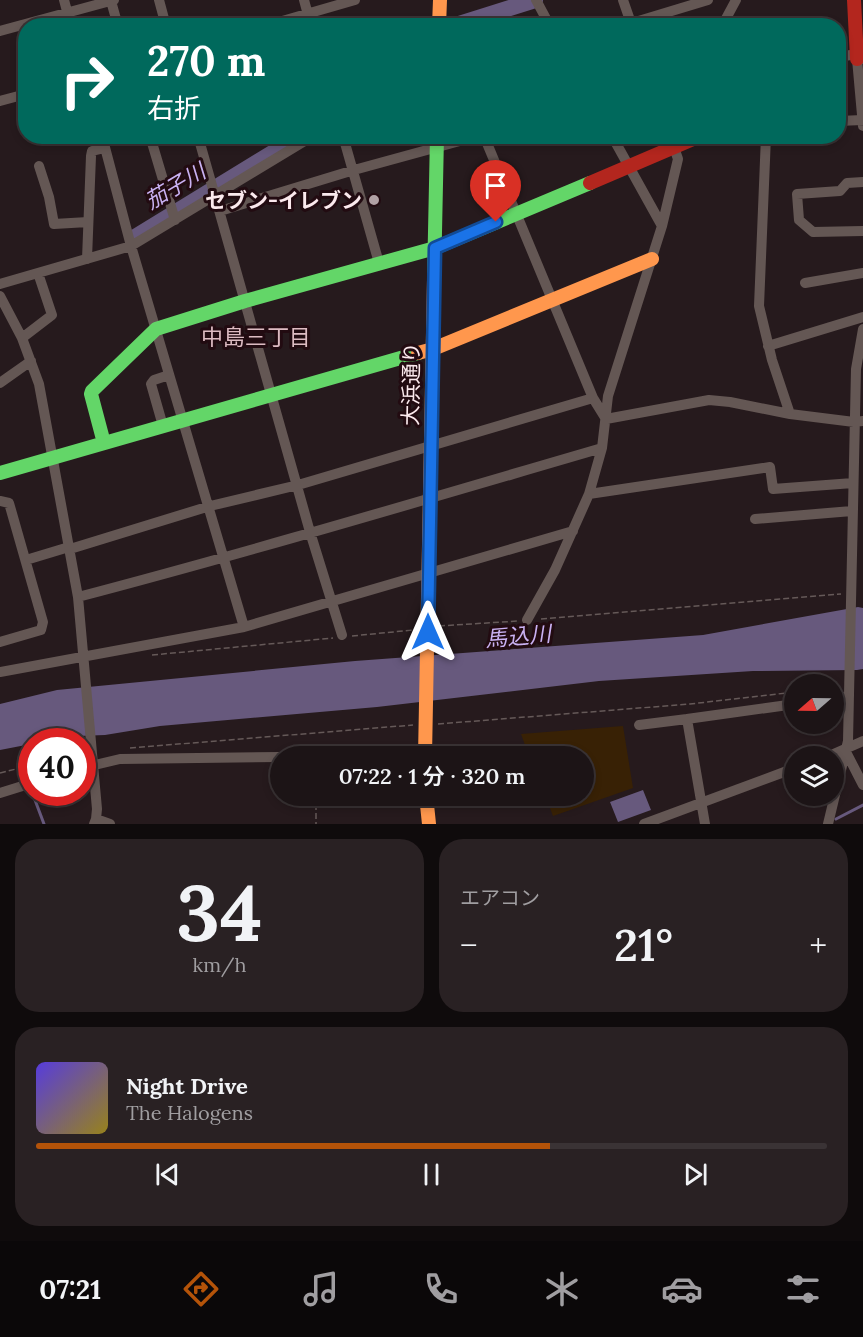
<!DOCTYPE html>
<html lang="ja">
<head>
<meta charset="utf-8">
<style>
	body { margin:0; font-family:Lora,"Noto Sans JP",serif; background:#292123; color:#f1f3f6; height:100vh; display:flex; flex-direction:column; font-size:22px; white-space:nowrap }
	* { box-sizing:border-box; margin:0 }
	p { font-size:20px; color:#a09ea1 }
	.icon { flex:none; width:33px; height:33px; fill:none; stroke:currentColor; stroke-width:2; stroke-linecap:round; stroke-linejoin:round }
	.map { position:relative; height:824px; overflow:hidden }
	.sheet { display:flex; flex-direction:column; gap:15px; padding:15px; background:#0f0b0c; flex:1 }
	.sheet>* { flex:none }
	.hud { position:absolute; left:18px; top:18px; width:828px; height:126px; border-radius:24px; box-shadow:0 3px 9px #0003,0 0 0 2px #3a3335; background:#00695c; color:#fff; overflow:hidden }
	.needle { width:39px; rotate:250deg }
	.buttons { position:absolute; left:784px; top:674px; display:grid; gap:12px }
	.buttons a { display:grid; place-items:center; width:60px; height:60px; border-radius:50%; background:#1c1416; box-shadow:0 3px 9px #0003,0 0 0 2px #3a3335; font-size:30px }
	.speed { position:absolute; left:18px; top:728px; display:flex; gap:12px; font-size:30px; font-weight:700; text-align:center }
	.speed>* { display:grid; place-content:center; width:78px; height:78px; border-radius:50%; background:#1c1416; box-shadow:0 3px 9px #0003,0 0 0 2px #3a3335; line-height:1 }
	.speed .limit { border:9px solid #d22; background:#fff; color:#111 }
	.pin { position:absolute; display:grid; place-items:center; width:51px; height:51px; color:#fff; margin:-62px -26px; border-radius:50% 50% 50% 0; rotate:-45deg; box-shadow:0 0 6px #0007 }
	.pin .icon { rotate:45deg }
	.me { position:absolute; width:66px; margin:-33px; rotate:0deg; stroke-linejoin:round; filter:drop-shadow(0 0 4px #0008) }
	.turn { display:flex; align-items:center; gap:21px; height:126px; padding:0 30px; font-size:27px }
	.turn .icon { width:78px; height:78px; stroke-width:2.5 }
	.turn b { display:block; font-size:42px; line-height:51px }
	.big { font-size:45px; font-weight:600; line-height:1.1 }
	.sheet .widget { flex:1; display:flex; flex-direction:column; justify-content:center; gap:9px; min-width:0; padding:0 21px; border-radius:24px; background:#292123 }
	.sheet .dial { align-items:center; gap:0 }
	.dial b { font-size:78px; line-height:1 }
	.song { display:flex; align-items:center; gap:18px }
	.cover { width:72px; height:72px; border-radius:9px; background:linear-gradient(135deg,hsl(250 70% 55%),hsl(50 70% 35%)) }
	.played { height:6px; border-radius:3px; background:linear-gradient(90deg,#b45309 65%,#3a3335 65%) }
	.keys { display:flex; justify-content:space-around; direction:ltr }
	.heat { display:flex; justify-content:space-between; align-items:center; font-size:33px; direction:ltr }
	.sheet .tiles { flex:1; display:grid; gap:15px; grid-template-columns:1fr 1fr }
	.widget:last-child { grid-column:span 2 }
	.trip { position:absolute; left:270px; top:746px; width:324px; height:60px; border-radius:30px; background:#1c1416; box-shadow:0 3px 9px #0003,0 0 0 2px #3a3335; font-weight:600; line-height:60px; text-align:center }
	.tabs { display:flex; height:96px; justify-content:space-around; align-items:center; background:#0b0809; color:#a09ea1 }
	.tabs .icon { width:42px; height:42px }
	.tabs .selected { color:#b45309 }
	.tabs b { font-size:27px; color:#f1f3f6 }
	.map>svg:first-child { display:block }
	.green { fill:#382105 }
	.water { fill:#67597d }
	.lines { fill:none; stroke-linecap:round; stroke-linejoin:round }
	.stream { stroke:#67597d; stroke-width:3 }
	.river { stroke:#67597d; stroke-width:16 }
	.path { stroke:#655958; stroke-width:1.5; stroke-dasharray:6 3; stroke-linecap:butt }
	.street { stroke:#645754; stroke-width:10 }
	.fast { stroke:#63d668; stroke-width:14 }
	.slow { stroke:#ff974d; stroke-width:14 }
	.jam { stroke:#b3261e; stroke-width:14 }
	.route-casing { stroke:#114b97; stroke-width:15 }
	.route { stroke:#1a73e8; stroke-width:10 }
	.poi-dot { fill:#b0a1a4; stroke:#220b11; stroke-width:2 }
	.labels { text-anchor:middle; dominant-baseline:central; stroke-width:6; stroke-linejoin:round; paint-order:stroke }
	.poi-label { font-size:21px; font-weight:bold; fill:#fbe9ed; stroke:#220b11; text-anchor:end }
	.street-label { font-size:21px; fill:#fbe9ed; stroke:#220b11 }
	.water-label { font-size:22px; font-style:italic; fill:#c9b1f2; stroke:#220b11 }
	.neighbourhood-label { font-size:22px; fill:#ddbbc2; stroke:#220b11 }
</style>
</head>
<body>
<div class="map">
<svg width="863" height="824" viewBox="0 0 863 824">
	<rect width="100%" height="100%" fill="#261a1d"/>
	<path class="green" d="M623,726l10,62 -80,28 -8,-21h39v-39h-55l-8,-22z"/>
	<path class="water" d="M858,607l5,1v61l-6,1 -104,1 -154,10 -222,26 -217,19 -55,9 -27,1 -12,5 -10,-2 -24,2 -1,3 -31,6v-46l57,-14 298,-29 348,-26z
		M643,790l8,20 -33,12 -8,-20z"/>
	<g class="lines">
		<path class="stream" d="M32,792l12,32
			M836,819l27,-14"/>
		<path class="river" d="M453,26l82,-26
			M135,237l165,-101"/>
		<path class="path" d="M541,619l300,-25
			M439,626l79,-5
			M352,636l61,-6
			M152,655l181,-17
			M438,724l252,-20 105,-12
			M130,748l283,-23
			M0,773l32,-8
			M316,795v29"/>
		<path class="street" d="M64,0l7,26
			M159,0l7,26
			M304,0l7,26
			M536,0l14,26
			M623,0l9,26
			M111,1l7,25
			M265,26l90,-26
			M622,26l86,-26
			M722,26l14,-26
			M0,31l114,-31
			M838,57l19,-3
			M862,59h-5l6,67
			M0,101l26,-7
			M838,121l25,-1
			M102,136l29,110 113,381
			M150,136l25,84
			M198,136l112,396 32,103
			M343,136l36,127
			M484,136l109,262 13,21
			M612,136l50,90
			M766,136l-7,170 13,54 18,54
			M39,166l10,31 5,27 34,-2
			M863,182l-16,1 -7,8 -43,3 2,26 14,12 50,-1
			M220,211l134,-41 124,-34
			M87,259l4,-103 1,-5 13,-3
			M805,283l58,-10
			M0,284l131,-38 182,-110
			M0,296l22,42 17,46 39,213 19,212 -1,10
			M22,338l30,-23 -14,-42
			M768,346l95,-29
			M0,383l31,-22
			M606,419l103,-19 21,2 60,12 64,8 9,-1
			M163,426l-12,-42 3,-4 15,-5
			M589,494l181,-27 3,22 80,-6
			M0,501l9,2 34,119 -2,8 -41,12
			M755,519l97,-8
			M70,549l140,-43 88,-21 295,-87
			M26,560l43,-13
			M78,597c175,-46 349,-98 524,-149
			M527,620l28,-50 34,-76 13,-46 6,-52 54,-170 16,-67 -8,-23
			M0,672l244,-45 329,-96
			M834,698l15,-2
			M639,725l48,-6
			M845,750l18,35
			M320,756l105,-1
			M829,756l34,-15
			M82,768l38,-9 160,-2
			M0,793l32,-10
			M94,824l2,-5 14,5
			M644,824l151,-56
			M705,824l-18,-105 108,-15
			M828,824l20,-83 8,-372 7,-40"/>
		<path class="fast" d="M434,280l3,-144
			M104,443l-13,-49 1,-3 64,-62 89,-28 190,-53 155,-65
			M0,473l418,-120"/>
		<path class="slow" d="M439,26l1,-26
			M418,353l15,-4 219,-90
			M425,756l9,-476
			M426,795l3,29"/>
		<path class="jam" d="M854,0l3,59
			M590,183l110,-47"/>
	</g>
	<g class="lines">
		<defs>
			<path id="route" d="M428,632l7,-384 61,-26"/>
		</defs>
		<use href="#route" class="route-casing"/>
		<use href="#route" class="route"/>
	</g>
	<circle class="poi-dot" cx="374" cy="200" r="6"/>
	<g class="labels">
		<g class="poi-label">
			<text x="362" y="200">セブン-イレブン</text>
		</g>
		<g class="street-label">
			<text transform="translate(411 384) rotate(-89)">大浜通り</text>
		</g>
		<g class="water-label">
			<text transform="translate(175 186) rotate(-31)">茄子川</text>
			<text transform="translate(518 636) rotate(-5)">馬込川</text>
		</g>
		<g class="neighbourhood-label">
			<text x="256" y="337">中島三丁目</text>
		</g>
	</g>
</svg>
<div class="buttons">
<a><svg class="needle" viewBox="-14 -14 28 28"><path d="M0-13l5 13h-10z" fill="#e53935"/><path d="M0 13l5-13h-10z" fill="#a09ea1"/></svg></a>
<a><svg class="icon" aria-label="layers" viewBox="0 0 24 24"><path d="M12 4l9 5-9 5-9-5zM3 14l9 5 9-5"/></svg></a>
</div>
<div class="speed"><div class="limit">40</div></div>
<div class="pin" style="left:496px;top:222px;background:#d93025"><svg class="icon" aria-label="arrive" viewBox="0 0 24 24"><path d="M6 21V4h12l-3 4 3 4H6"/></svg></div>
<svg class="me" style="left:428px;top:632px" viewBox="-20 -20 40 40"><path d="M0-17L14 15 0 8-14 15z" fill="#1a73e8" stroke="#fff" stroke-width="4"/></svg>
<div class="trip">07:22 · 1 分 · 320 m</div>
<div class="hud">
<div class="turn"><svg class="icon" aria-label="right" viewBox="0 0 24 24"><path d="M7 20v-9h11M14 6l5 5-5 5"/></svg><div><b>270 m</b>右折</div></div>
</div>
</div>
<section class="sheet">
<div class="tiles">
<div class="widget dial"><b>34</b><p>km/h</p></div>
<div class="widget"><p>エアコン</p>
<div class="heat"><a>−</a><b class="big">21°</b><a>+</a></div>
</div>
<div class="widget">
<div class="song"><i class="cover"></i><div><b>Night Drive</b><p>The Halogens</p></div></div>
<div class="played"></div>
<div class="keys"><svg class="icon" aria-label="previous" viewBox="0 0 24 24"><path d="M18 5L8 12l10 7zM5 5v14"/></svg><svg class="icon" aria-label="pause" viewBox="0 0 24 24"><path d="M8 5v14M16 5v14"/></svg><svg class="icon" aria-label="next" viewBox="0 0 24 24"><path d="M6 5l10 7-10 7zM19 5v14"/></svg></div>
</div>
</div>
</section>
<nav class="tabs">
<b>07:21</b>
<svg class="icon selected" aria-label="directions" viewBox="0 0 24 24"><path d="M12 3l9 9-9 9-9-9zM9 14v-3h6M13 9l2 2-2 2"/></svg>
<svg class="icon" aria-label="music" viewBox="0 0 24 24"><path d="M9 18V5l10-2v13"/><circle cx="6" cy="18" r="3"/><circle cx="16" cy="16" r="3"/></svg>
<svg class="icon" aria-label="phone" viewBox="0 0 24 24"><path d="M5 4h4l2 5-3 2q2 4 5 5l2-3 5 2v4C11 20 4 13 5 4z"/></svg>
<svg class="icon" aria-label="climate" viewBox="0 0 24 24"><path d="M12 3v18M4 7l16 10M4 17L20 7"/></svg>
<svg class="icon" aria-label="car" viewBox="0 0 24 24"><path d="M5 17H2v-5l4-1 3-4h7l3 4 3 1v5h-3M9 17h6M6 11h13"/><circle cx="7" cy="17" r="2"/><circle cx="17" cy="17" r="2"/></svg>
<svg class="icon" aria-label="filters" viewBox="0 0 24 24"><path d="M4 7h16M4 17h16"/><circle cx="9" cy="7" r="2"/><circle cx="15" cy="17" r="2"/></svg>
</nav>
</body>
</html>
